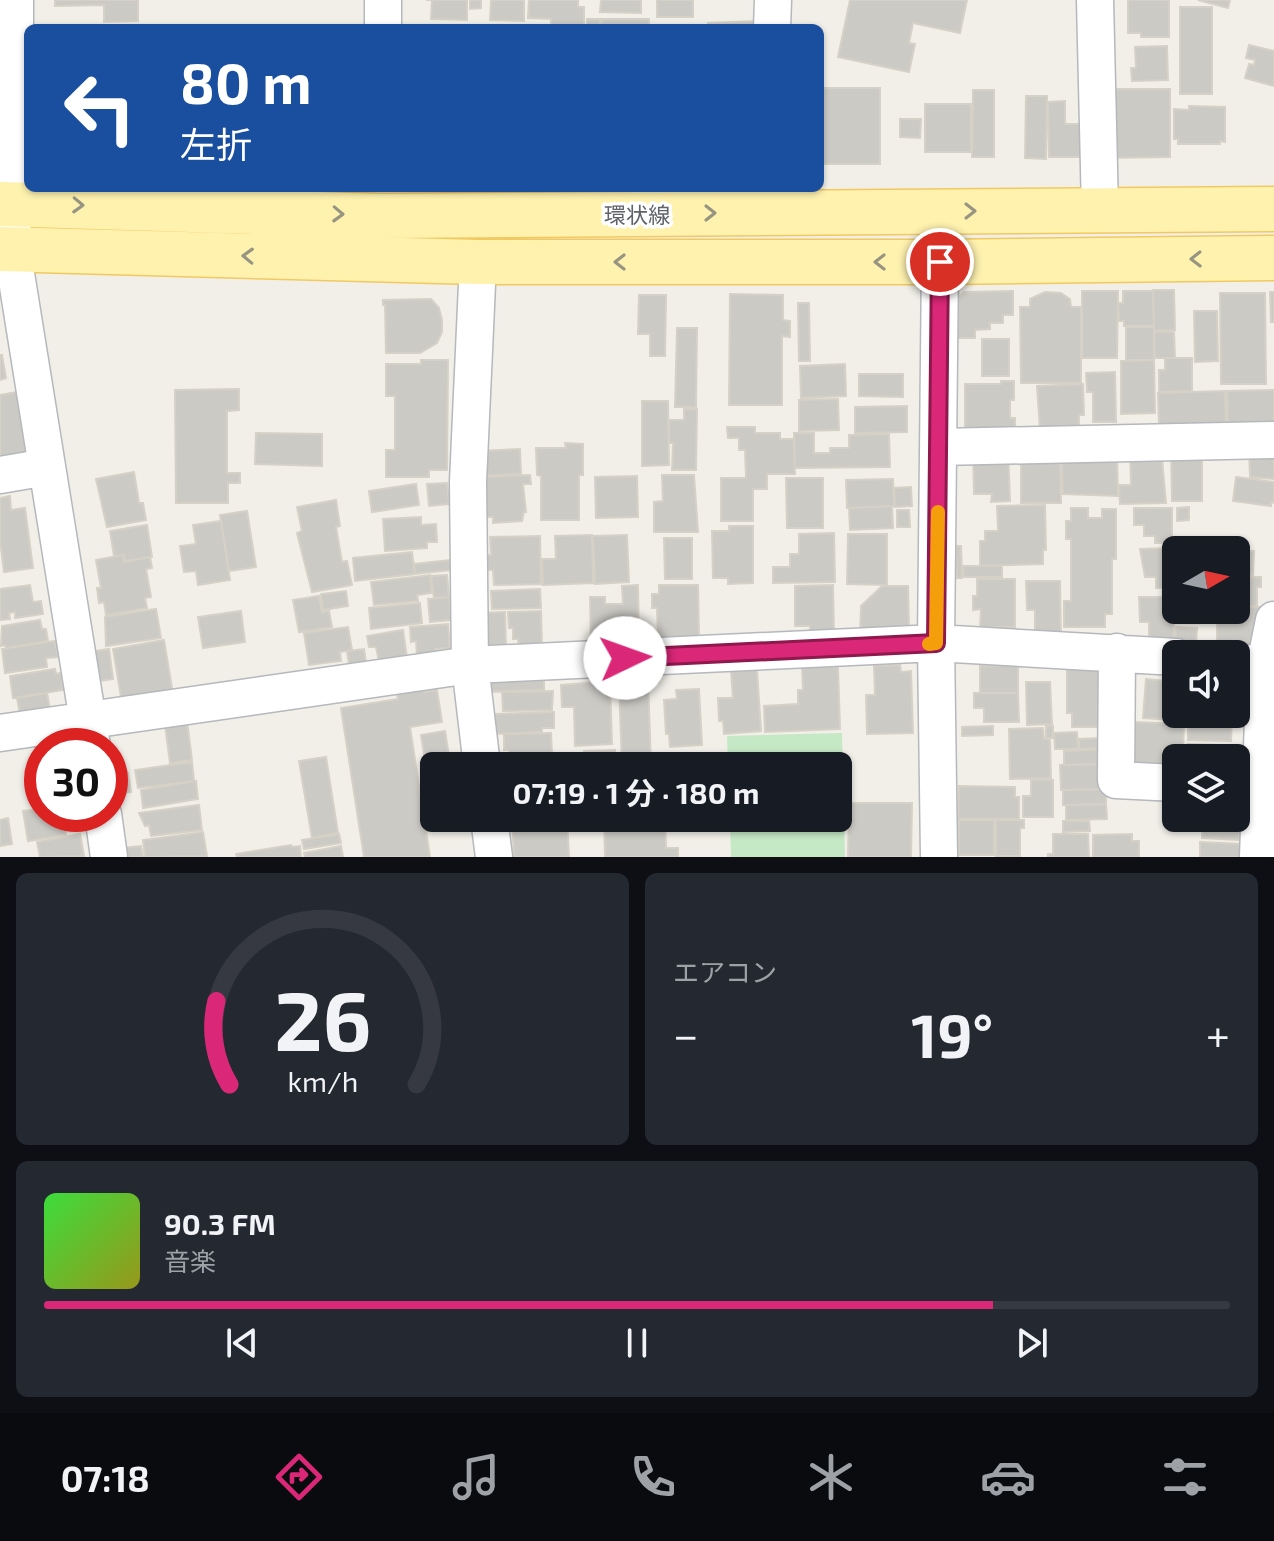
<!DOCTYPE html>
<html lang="ja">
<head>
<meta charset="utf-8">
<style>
	body { margin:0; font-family:"Exo 2","Noto Sans JP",sans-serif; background:#242831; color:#f1f3f6; height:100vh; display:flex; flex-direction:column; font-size:30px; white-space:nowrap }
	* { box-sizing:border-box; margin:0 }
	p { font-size:26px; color:#9ea1a6 }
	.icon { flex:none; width:44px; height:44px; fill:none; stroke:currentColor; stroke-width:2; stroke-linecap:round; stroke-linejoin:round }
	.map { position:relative; height:857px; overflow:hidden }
	.sheet { display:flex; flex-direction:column; gap:16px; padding:16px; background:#0d0f14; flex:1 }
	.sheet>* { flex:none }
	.guide { position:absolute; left:24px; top:24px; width:800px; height:168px; border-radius:12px; box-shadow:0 2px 6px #0004; background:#1a4fa0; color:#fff; overflow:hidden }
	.needle { width:52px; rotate:81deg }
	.tools { position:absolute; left:1162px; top:536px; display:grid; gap:16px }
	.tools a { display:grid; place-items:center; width:88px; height:88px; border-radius:12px; background:#171b24; box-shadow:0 2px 6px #0004; font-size:40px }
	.speed { position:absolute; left:24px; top:728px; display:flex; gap:16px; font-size:40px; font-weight:700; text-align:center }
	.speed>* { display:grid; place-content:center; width:104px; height:104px; border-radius:50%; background:#171b24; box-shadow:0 2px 6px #0004; line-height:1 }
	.speed .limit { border:12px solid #d22; background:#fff; color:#111 }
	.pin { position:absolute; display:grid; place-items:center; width:68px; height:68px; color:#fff; margin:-34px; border:4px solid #fff; border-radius:50%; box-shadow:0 2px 8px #0007 }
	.me { position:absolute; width:88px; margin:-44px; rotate:87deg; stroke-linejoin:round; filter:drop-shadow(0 0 6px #0008) }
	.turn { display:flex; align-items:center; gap:28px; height:168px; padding:0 24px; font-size:36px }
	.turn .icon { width:104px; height:104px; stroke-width:2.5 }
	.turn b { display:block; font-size:56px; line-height:68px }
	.big { font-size:60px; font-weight:700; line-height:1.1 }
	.sheet .widget { flex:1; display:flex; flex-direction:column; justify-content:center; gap:12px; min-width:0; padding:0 28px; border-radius:12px; background:#242831 }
	.sheet .dial { align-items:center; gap:0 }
	.dial svg { height:208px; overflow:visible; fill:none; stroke:#363941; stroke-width:7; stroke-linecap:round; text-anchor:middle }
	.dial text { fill:#f1f3f6; stroke:none }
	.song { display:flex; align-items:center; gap:24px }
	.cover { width:96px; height:96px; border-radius:12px; background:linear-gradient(135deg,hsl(120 70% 55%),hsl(60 70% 35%)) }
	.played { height:8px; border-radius:4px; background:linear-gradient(90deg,#db2777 80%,#363941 80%) }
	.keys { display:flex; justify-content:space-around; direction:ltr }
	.heat { display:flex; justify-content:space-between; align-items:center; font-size:44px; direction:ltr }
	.sheet .tiles { flex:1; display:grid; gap:16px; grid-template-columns:1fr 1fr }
	.widget:last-child { grid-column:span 2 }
	.trip { position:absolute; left:420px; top:752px; width:432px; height:80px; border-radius:12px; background:#171b24; box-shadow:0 2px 6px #0004; font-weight:700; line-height:80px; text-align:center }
	.menu { display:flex; height:128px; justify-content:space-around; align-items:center; background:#090b0e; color:#9ea1a6 }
	.menu .icon { width:56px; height:56px }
	.menu .active { color:#db2777 }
	.menu b { font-size:36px; color:#f1f3f6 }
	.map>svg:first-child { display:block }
	.green { fill:#c5e8c5 }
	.building { fill:#cccac5; stroke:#d6d1c6; stroke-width:2 }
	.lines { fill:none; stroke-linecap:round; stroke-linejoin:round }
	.minor-casing { stroke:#b5b8bc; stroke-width:39 }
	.major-casing { stroke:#f2c960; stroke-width:47 }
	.minor { stroke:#fff; stroke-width:36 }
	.major { stroke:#fff2af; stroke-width:44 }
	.oneway { stroke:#979581 }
	.route-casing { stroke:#8e194d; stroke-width:20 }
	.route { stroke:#db2777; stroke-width:14 }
	.slow { stroke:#f59e0b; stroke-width:14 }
	.labels { text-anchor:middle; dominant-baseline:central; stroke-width:7; stroke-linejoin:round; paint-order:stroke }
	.street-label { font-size:22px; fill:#5f6368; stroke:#fff }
</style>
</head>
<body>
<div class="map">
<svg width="1274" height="857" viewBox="0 0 1274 857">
	<rect width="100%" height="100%" fill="#f1efe8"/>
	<path class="green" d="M842,733l3,124h-114l-1,-39h108v-52h-110l-1,-30z"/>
	<path class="building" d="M55,0h83v21l-34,1v-17l-49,1z
		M426,0h41v20l-36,-1 1,-19z
		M470,0h11v8l-11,1z
		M491,0h33v21l-34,-1z
		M529,0h49v7h6v21h-33v-9l-23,-1z
		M601,0h40v13l-41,-1z
		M657,0h36v17h-36z
		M850,0h117l-7,33 -47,-10 -4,20 6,1 -6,28 -71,-15z
		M1128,0h41v37h-28v-4h-13z
		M1198,0h32l-2,8z
		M1180,7h32v87h-32z
		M587,19h13v9h-13z
		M602,19h47v9h-47z
		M758,21v7h-50v-5z
		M41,25h42v3h-42z
		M94,25h38v3h-38z
		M1249,45l25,6v35l-29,-8 4,-14 5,1 1,-5 -9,-2z
		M1167,46l1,34 -36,1 -1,-13h5l-1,-21z
		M820,88h60v76h-60z
		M1107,89h63v68l-62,1z
		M973,90h21v67h-22z
		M1026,96h21l-1,63 -21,-1z
		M1065,101v23h16l1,33h-33l-1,-55z
		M925,104h46v48h-46z
		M1189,106l36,1v35l-5,-1v3h-42v-5h-4v-30l15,1z
		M900,119h21l-1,19 -20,-1z
		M1153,290h21l1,40 -21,1z
		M1013,291v24h-10v8h-13v6l-15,1v8h-21l-1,-36 11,-10z
		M1082,291h36l-1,67h-35z
		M1123,291h30l1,35h-30v-5h-5l-1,-18h5z
		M1045,292l16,1 9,6 1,8h10v76h-60l-1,-76h10v-8z
		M1270,292h4v30h-3z
		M1220,293h45l1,91h-45z
		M730,294l53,1v25l7,1v16l-8,-1v69h-53z
		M639,295h27l-1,61h-15v-22h-12z
		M431,299l8,9 3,12v12l-5,11 -17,10h-34l-1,-48h-2v-5z
		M798,303h11l1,58h-11z
		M1194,311h23l1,50 -23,1z
		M1126,327h28v33h-28z
		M677,328h20l-1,79h-21z
		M1154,332h20l1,26h-20z
		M982,339h27v37h-27z
		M0,355h2l4,23 -6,2z
		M1165,358h27v33l-33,1v-22h6z
		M421,360h27l-1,110h-18v7h-43v-27h9v-54h-9v-32h35z
		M1154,360l1,53 -34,1v-53z
		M845,364l1,32 -45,2 -1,-32z
		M1115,372l1,50h-23v-30h-6l-1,-19z
		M859,374h44v23l-44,-1z
		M1001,381h13v19h-4v18h5v15h-50v-49h36z
		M1083,384l1,31h-5v15h-39l-3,-44z
		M239,389v21l-12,1v62h13v10h-12v20h-52l-1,-113z
		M1274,390v38l-46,1 -1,-38z
		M1225,391l1,33 -67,1 -1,-32z
		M17,392l11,65 -28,5v-67z
		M838,399l1,31 -40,1v-31z
		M642,401h26l1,64 -27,1z
		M907,406v26l-52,1v-26z
		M684,409h13l-1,61h-24l1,-27h-4v-23h15z
		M727,427h28v6h25v6h14l1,35h-28v15h-14v32h-32v-43h25l-1,-28h-6v-12h-11z
		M256,433l66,1v32l-67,-2z
		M794,433h20v20h16v-5h19v-13l40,-1 1,33 -95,1z
		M565,443l18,1v31h-4v45h-38v-44l-4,-1 -1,-27h30z
		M1274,447v32l-24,-2 -1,-29z
		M1161,448l5,55 -46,1 -1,-19h12l-1,-36z
		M520,449l1,25 -42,2v-25z
		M1008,449l2,52 -19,1 1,-8h-18l-1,-44z
		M1171,449h31v52h-30z
		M1061,450l56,6 1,40 -55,-2z
		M1021,453h39l1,50h-40z
		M134,472l5,31h4l3,17 -39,7 -11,-48z
		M530,475l1,9h-8l3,28h-2l-2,9 -29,2v-6h-13l-1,-40z
		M662,475h32l4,57h-44v-30l9,-1z
		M637,476l1,41 -42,1 -1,-41z
		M1236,477l38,5v21l-3,-1v4l-38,-5z
		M786,478h37v50h-36z
		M893,479l1,27 -47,2 -1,-28z
		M447,483l2,21 -20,2 -2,-22z
		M416,484l3,21 -47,7 -3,-21z
		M911,487l1,19 -17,1 -1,-19z
		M10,496l1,14 14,-2 8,60 -29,4 -4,-32v-42z
		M336,500l4,26 -4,1 6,35 5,-1 5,24 -40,7 -15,-59 5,-2 -5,-24z
		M1045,505l1,45h-3v14l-63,2v-25h5v-10h13l-1,-25z
		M892,506l1,22 -43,2 -1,-22z
		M1189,507v13l-12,1v-13z
		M1071,508h17v10h14v-9h14v50h-4v55h-7v13h-41v-26h7v-62h-5v-18h5z
		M1134,508h38v35h-17v-7h-11v-11h-10z
		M897,510h12l1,17h-13z
		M247,511l9,56 -27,4 -9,-56z
		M421,517v8l15,-1 1,18h-10v6l-42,3 -2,-32z
		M221,521l9,59 -32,5 -2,-14 -12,1 -4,-26 16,-2 -3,-19z
		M147,525l5,32 -27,4 -1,-6 -10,1 -4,-25z
		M729,526h24v57l-25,1v-6h-15l-1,-47h17z
		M834,533l1,49 -62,1v-16h17v-13h9v-20z
		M848,534h39v51l-40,-1z
		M592,535l1,48 -50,2 -1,-26h14l-1,-23z
		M627,535l2,47 -34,2 -2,-48z
		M540,536l1,48 -47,1 -1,-15h-9v-15h7l-1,-18z
		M664,538h28v41h-27z
		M956,546h5l1,32h-5z
		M1172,548l1,40h-17v-11h-11l-5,-28z
		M1236,551h18l-1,24h-17z
		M412,552l3,22 -60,7 -2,-23z
		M123,555l1,7 26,-5 2,11 -6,1 5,28 -6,1 2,10 -41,7 -2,-13 -5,1 -2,-15h4l-5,-28z
		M450,560l1,10 -36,4 -1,-10z
		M963,566h39v11h-38z
		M430,575l2,18 -15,2 1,6 -44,4 -3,-23z
		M447,575l2,22 -15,1 -3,-22z
		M1236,577h25v10h-4v19h-21z
		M977,579h38v48h-35l1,-18 -8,1v-14h4z
		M1026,581h34l1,57 -26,1v-29h-8z
		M30,585l3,17 8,-1 2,13 -28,4v-6l-6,1 1,6 -10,1v-31z
		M638,585l1,58 -48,2 -1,-48h15v7h18l-1,-18z
		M659,585h39l1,54h-41l-1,-31h-5v-14h7z
		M833,585l1,46 -24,1v-6h-15v-40z
		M882,586h26l1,43 -49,7 1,-30z
		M540,589l1,19 -49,1 -1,-18z
		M346,591l2,15 -25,4 -2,-16z
		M319,596l3,16 7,-1 3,16 -33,5 -6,-32z
		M449,597l2,23 -21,2 -2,-23z
		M1139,597h34l1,44 -25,1v-20h-9z
		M420,603l2,20 -51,6 -2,-21z
		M1236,607h27l-5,41 -41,-1v-37h19z
		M156,609l5,29 -55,8 -1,-29z
		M241,611l4,31 -42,6 -5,-31z
		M541,611l1,36h-23l-1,-8h-5v-11h-4l-1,-16z
		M505,612l1,34 -26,1 -5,-34z
		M40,620l2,9h4l2,12 -42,7 -1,-3 -4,1 1,-20z
		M448,624l2,24 -15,1 1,5 -19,1 -1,-14 -5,1 -1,-15z
		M348,627l4,23 -12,2 1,9 -32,4 -5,-32z
		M1176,627l21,1 -1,19 -21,-1z
		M403,630l4,28 -28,4 -3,-15h-7l-2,-11z
		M164,640l9,54 -51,9 -9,-54z
		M55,641l3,16 -12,1 1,9 -42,6 -3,-24z
		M109,649l4,30 -20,3 -4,-30z
		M364,649l3,20 -17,2 -3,-20z
		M900,665l1,7 10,-1 2,62 -46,1 -1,-39h9l-1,-29z
		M1018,665v28h-38v-27z
		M802,667h36l2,62 -75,3 -1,-26 34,-2v-14h5z
		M55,669l1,5 5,-1 2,17 -50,8 -3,-22z
		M1067,669h38l-3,58h-30v-14h-5z
		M757,670l4,61 -37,3 -1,-13h-4l-1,-23h15l-2,-27z
		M544,673v17l-67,2 5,-18z
		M640,679h8l3,87h-29l-3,-82 21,-1z
		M1146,679l30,3v32h9v7l-42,-3z
		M610,681l2,63 -37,2 -1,-39h-12l-1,-22z
		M1026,682h24l2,42 -25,1z
		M423,685l1,7 13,-2 5,32 -32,5 20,130h-66l-23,-149 57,-9 -2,-10z
		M699,689l3,56 -32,2 -1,-13h-3l-2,-34 13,-1 -1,-9z
		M553,691l-1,19 -49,1 -1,-19z
		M47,693l4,22 -30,5 -4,-22z
		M974,693h44l1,29h-35v-14h-10z
		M554,712v16h-12v4l-47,2v-20z
		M1188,714h34v5h10l-1,22 -43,-1z
		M187,721l5,39 -22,3 -5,-38z
		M1134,722l50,2 -1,26 -20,-1v15h-37z
		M993,726v9l-31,1v-9z
		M1046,726h7v12h-7z
		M1043,728l1,11h6l1,39 -41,1 -1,-50z
		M445,731l4,25 -24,4 -4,-25z
		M1077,732l1,17h-23l-1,-16z
		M551,733l1,22 -42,1 -1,-6h-5v-16z
		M1101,738v10l-22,1v-10z
		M1188,744l29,1v13h-30z
		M1219,745l30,1 -1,22 -9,-1 -1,11h-2v-20h-18z
		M42,747v29l-5,-28z
		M1105,749v15l-41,1v-14z
		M615,750v16h-31v-15z
		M701,754v12h-35v-11z
		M326,757l12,76 -26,5 -13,-77z
		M558,758v8h-51l-1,-7z
		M192,762l2,19 -56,7 -3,-18z
		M1105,764l1,25 -45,1 -1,-25z
		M128,773l3,19 -21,3v-20z
		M1031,780h22v37h-30v-21h8z
		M196,781l2,18 -55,9 -2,-18z
		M959,786l56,1v10h4v22h-61z
		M1106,789v15l-43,1v-15z
		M1236,796h12l-3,19h-9z
		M849,803h63l-1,54h-63z
		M1106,804l1,15 -41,1v-15z
		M199,805l3,25 -51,6 -2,-11 -4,1 -6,-13z
		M42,809v5h24l2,7 -4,1 2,13 -38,6 -5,-30z
		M8,818l4,26 -12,2v-26z
		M512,818h55l2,39h-55z
		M604,818h61l1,30h12v9h-73z
		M1203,818h37l-1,22 -37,-2z
		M959,820h35v35h-35z
		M996,820h28v8h-4v28h-24z
		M1063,821h26l1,10 -27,1z
		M203,832l4,24 -62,1 -2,-17z
		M80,834l4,22 -44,1 -3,-15z
		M339,834l2,9 -37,6 -2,-9z
		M1053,834h35l1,23h-41v-3h5z
		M1132,834v7h7v16h-46v-22z
		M1200,842l41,2v13h-41z
		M291,845l1,2 8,-1 1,11h-64l-1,-3z
		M141,846l2,11h-20l-1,-9z
		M341,846l2,11h-38l-1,-4z"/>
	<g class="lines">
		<defs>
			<path id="minor" d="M15,0v131l-3,118 80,497
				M1095,0l5,210
				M383,28v-28
				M772,28l1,-28
				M478,262l-10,220 2,183 12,101
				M939,447l335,-7
				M0,475l47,-8
				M1117,652l-1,128 60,3
				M1236,662l29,3 9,-45
				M0,733l470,-68 466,-22 240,14
				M103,814l6,43
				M489,818l5,39
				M939,857l-3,-214 4,-381
				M1258,857l7,-192 9,-3"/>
			<path id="major" d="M0,204l382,12 892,-7
				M0,249l478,13h462l334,-4"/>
		</defs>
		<use href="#minor" class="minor-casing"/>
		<use href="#major" class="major-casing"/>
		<use href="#minor" class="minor"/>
		<use href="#major" class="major"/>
	</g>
	<defs><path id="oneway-chevron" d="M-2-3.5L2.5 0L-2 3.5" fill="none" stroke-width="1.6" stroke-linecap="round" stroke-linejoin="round" transform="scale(2)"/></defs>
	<g class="oneway">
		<use href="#oneway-chevron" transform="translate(78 205) rotate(2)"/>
		<use href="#oneway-chevron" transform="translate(970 211)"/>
		<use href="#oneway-chevron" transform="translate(710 213)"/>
		<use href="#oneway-chevron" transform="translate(338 214) rotate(2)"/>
		<use href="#oneway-chevron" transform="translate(248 256) rotate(-178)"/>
		<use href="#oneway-chevron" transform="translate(1196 259) rotate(179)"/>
		<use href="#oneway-chevron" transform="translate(620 262) rotate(180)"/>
		<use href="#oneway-chevron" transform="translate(880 262) rotate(180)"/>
	</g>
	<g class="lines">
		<defs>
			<path id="route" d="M625,658l311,-15 4,-381"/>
		</defs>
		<use href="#route" class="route-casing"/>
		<use href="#route" class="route"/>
		<path class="slow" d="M929,644l7,-1 2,-131"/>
	</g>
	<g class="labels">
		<g class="street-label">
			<text x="637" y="214">環状線</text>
		</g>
	</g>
</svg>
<div class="tools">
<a><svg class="needle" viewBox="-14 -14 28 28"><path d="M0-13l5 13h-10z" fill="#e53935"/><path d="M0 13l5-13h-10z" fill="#9ea1a6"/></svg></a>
<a><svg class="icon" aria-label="sound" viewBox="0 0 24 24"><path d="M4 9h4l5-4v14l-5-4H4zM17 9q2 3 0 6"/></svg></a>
<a><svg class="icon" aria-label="layers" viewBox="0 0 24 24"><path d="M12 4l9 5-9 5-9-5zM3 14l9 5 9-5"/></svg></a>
</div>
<div class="speed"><div class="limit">30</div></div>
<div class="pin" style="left:940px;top:262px;background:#d93025"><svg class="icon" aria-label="arrive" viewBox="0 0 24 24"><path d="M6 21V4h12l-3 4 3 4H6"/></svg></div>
<svg class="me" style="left:625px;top:658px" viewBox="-20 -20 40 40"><circle r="19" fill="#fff"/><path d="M0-13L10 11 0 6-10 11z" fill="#db2777"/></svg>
<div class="trip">07:19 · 1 分 · 180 m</div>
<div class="guide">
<div class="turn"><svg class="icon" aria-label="left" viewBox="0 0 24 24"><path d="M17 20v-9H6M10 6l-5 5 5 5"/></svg><div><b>80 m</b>左折</div></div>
</div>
</div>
<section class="sheet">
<div class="tiles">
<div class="widget dial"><svg viewBox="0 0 100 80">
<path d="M14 69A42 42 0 1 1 86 69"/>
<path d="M14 69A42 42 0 0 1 9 37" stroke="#db2777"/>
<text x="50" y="56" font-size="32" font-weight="700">26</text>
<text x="50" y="72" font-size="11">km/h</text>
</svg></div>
<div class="widget"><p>エアコン</p>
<div class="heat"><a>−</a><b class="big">19°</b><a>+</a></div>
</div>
<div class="widget">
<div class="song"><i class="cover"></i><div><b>90.3 FM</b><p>音楽</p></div></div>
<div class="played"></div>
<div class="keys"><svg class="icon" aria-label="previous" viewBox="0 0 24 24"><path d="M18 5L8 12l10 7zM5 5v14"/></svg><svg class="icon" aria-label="pause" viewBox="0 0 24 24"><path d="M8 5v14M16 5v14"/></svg><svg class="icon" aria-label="next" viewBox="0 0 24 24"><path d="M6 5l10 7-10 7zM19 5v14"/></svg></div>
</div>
</div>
</section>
<nav class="menu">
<b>07:18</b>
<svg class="icon active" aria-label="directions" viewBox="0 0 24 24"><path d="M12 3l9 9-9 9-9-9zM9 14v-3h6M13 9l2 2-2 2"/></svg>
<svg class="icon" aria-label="music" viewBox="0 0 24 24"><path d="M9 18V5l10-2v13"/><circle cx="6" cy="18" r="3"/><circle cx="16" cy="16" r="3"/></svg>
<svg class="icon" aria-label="phone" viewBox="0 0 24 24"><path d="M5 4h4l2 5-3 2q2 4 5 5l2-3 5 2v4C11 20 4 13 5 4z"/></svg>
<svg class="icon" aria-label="climate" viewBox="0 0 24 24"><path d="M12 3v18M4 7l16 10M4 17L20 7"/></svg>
<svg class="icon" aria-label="car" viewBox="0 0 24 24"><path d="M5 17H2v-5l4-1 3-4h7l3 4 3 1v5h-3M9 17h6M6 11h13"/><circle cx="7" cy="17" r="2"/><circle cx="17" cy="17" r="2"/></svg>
<svg class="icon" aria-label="filters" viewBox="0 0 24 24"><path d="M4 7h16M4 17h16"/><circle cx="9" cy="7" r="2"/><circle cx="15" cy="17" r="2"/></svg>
</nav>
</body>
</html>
